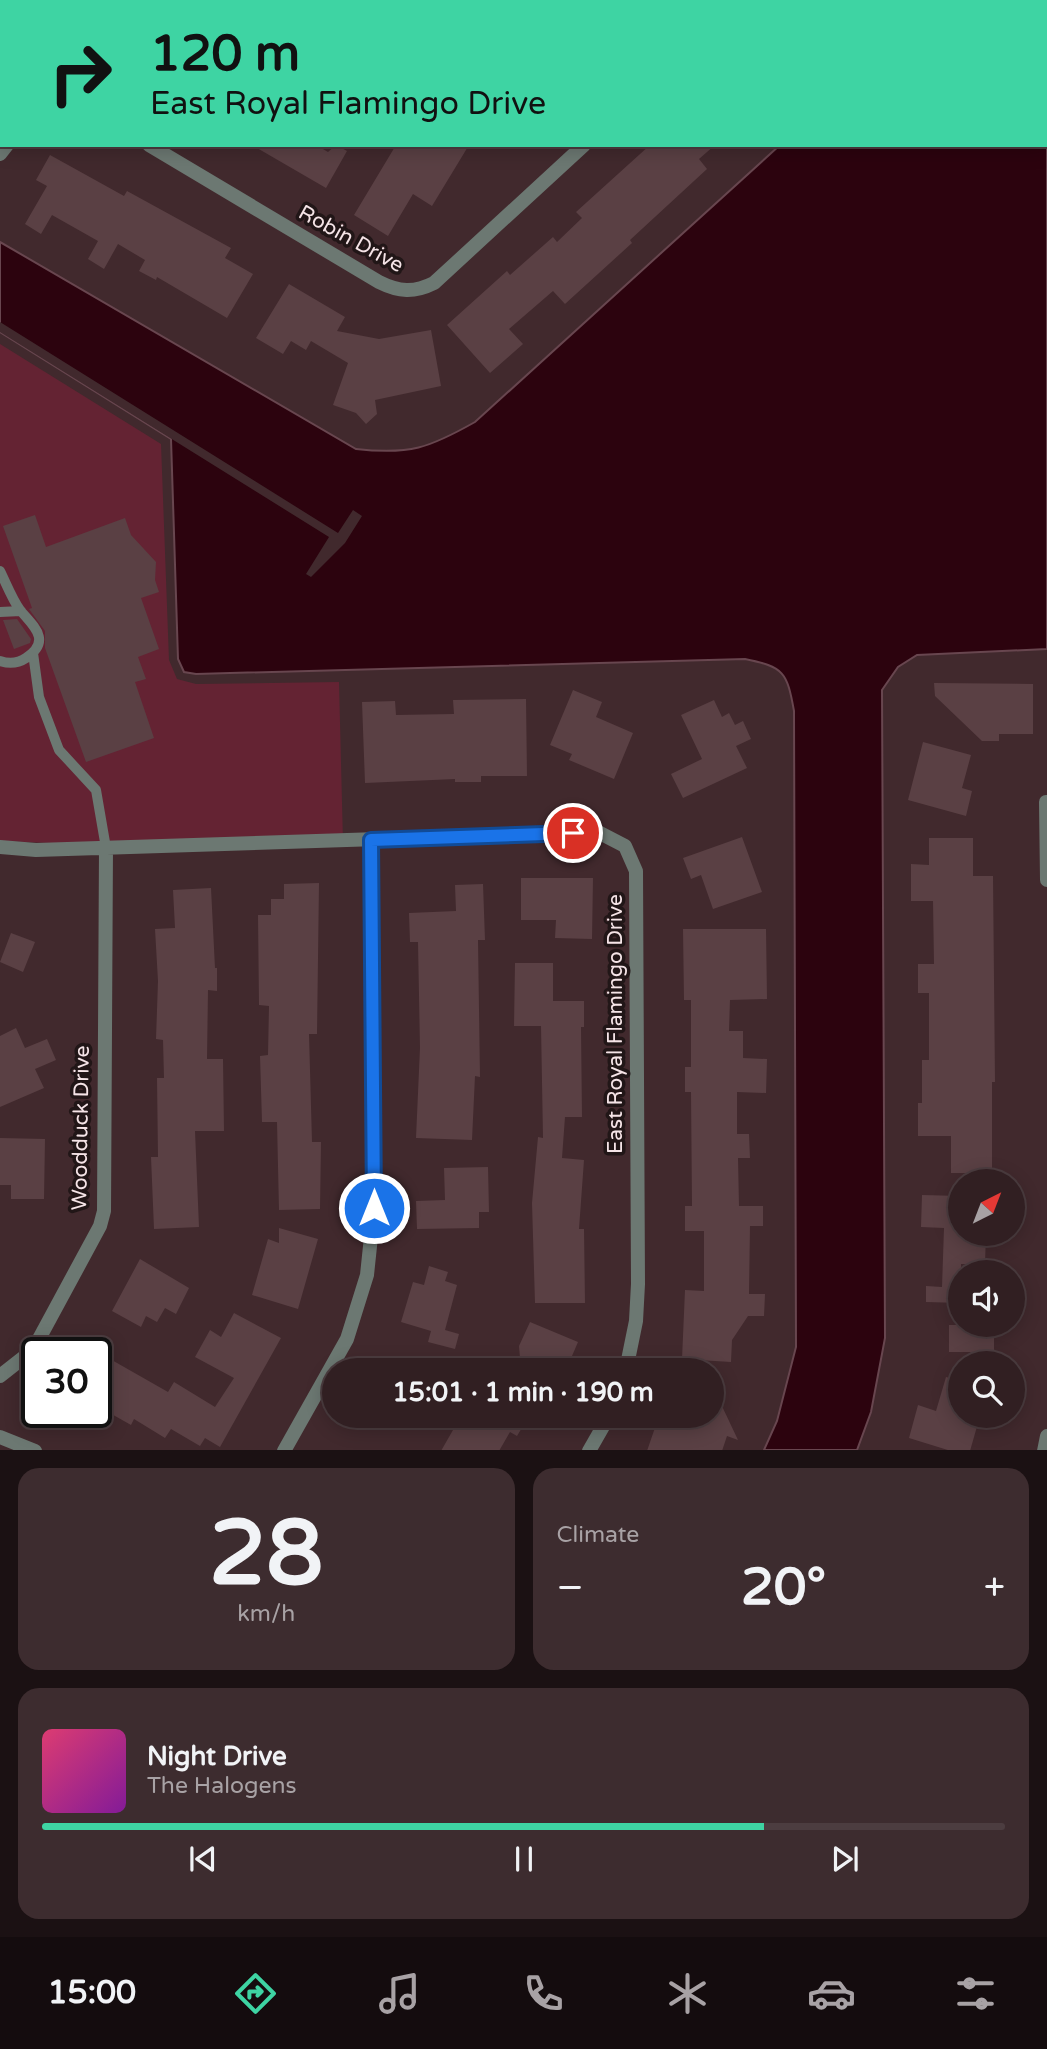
<!DOCTYPE html>
<html lang="en">
<head>
<meta charset="utf-8">
<style>
	body { margin:0; font-family:"Varela Round",sans-serif; background:#3d2c2f; color:#f1f3f6; height:100vh; display:flex; flex-direction:column; font-size:26px; white-space:nowrap }
	* { box-sizing:border-box; margin:0 }
	p { font-size:23px; color:#a8a2a5 }
	.icon { flex:none; width:38px; height:38px; fill:none; stroke:currentColor; stroke-width:2; stroke-linecap:round; stroke-linejoin:round }
	.map { position:relative; height:1450px; overflow:hidden }
	.drawer { display:flex; flex-direction:column; gap:18px; padding:18px; background:#1b1113; flex:1 }
	.drawer>* { flex:none }
	.banner { position:absolute; left:0px; top:0px; width:1048px; height:147px; box-shadow:0 4px 18px #0003,0 0 0 2px #4c3d40; background:#3ed4a3; color:#111; overflow:hidden }
	.needle { width:46px; rotate:42deg }
	.tools { position:absolute; left:948px; top:1169px; display:grid; gap:14px }
	.tools a { display:grid; place-items:center; width:77px; height:77px; border-radius:50%; background:#311f22; box-shadow:0 4px 18px #0003,0 0 0 2px #4c3d40; font-size:35px }
	.speed { position:absolute; left:21px; top:1337px; display:flex; gap:14px; font-size:35px; font-weight:700; text-align:center }
	.speed>* { display:grid; place-content:center; width:91px; height:91px; border-radius:50%; background:#311f22; box-shadow:0 4px 18px #0003,0 0 0 2px #4c3d40; line-height:1 }
	.speed .limit { border:4px solid #111; border-radius:10px; background:#fff; color:#111 }
	.pin { position:absolute; display:grid; place-items:center; width:60px; height:60px; color:#fff; margin:-30px; border:4px solid #fff; border-radius:50%; box-shadow:0 2px 7px #0007 }
	.me { position:absolute; width:77px; margin:-38px; rotate:0deg; stroke-linejoin:round; filter:drop-shadow(0 0 5px #0008) }
	.turn { display:flex; align-items:center; gap:24px; height:147px; padding:0 35px; font-size:32px }
	.turn .icon { width:91px; height:91px; stroke-width:2.5 }
	.turn b { display:block; font-size:49px; line-height:60px }
	.big { font-size:52px; font-weight:700; line-height:1.1 }
	.drawer .widget { flex:1; display:flex; flex-direction:column; justify-content:center; gap:10px; min-width:0; padding:0 24px; border-radius:21px; background:#3d2c2f }
	.drawer .dial { align-items:center; gap:0 }
	.dial b { font-size:91px; line-height:1 }
	.song { display:flex; align-items:center; gap:21px }
	.cover { width:84px; height:84px; border-radius:10px; background:linear-gradient(135deg,hsl(340 70% 55%),hsl(290 70% 35%)) }
	.played { height:7px; border-radius:4px; background:linear-gradient(90deg,#3ed4a3 75%,#4c3d40 75%) }
	.keys { display:flex; justify-content:space-around; direction:ltr }
	.heat { display:flex; justify-content:space-between; align-items:center; font-size:38px; direction:ltr }
	.drawer .tiles { flex:1; display:grid; gap:18px; grid-template-columns:1fr 1fr }
	.widget:last-child { grid-column:span 2 }
	.trip { position:absolute; left:322px; top:1358px; width:402px; height:70px; border-radius:35px; background:#311f22; box-shadow:0 4px 18px #0003,0 0 0 2px #4c3d40; font-weight:700; line-height:70px; text-align:center }
	.tabs { display:flex; height:112px; justify-content:space-around; align-items:center; background:#140c0e; color:#a8a2a5 }
	.tabs .icon { width:49px; height:49px }
	.tabs .selected { color:#3ed4a3 }
	.tabs b { font-size:32px; color:#f1f3f6 }
	.map>svg:first-child { display:block }
	.green { fill:#642333 }
	.water { fill:#2c030e; stroke:#68464f; stroke-width:2 }
	.pier { fill:#41292d }
	.building { fill:#5a4044 }
	.lines { fill:none; stroke-linecap:round; stroke-linejoin:round }
	.service { stroke:#6c7872; stroke-width:10 }
	.minor { stroke:#6c7872; stroke-width:14 }
	.tertiary { stroke:#6c7872; stroke-width:14 }
	.route-casing { stroke:#114b97; stroke-width:18 }
	.route { stroke:#1a73e8; stroke-width:12 }
	.labels { text-anchor:middle; dominant-baseline:central; stroke-width:7; stroke-linejoin:round; paint-order:stroke }
	.street-label { font-size:21px; fill:#f5e4e7; stroke:#211617 }
</style>
</head>
<body>
<div class="map">
<svg width="1047" height="1451" viewBox="0 0 1047 1451">
	<rect width="100%" height="100%" fill="#41292d"/>
	<path class="green" d="M0,344l161,100 8,216 8,19 19,5 143,-2 4,160 -215,4 -128,-5z"/>
	<path class="water" d="M941,0h106v649l-130,6 -19,12 -16,23 3,648 -14,74 -14,38h-93l13,-29 19,-74 -2,-636c-7,-39 -10,-44 -49,-52l-549,15 -12,-2 -6,-13 -7,-220 -171,-107v-90l356,207c54,6 73,-1 119,-27l305,-277h266v-143h-107z"/>
	<path class="pier" d="M0,322l338,211 15,-23 9,6 -17,27 -34,34 -5,-3 23,-37 -329,-205z"/>
	<path class="building" d="M252,145h64l12,7 8,-7 11,6 -21,37z
		M396,145h73l-37,61 -19,-12 -25,42 -34,-21z
		M650,145h65l-16,14 8,10 -77,71 2,3 -67,61 -12,-13 -44,38 14,15 -33,29 -43,-48 60,-54 3,4 43,-38 4,5 25,-24 -6,-6z
		M50,155l74,41 3,-5 104,57 -6,10 28,16 -26,44 -70,-41 -1,3 -17,-9 6,-11 -27,-16 -14,25 -16,-10 10,-18 -46,-26 -11,19 -16,-10 22,-38 -11,-6z
		M289,284l56,33 -8,14 42,8 52,-9 10,56 -66,14 2,14 -11,10 -10,-11 -23,-8 15,-42 -37,-22 -5,9 -15,-9 -8,13 -27,-16z
		M35,515l11,32 79,-29 6,17 25,27 -1,18 4,12 -18,6 18,51 -21,8 8,22 -11,3 19,56 -68,24 -41,-114v-17l-16,-22 3,-1 -29,-82z
		M17,619l14,20 -1,4 -16,6 -11,-29z
		M934,683l99,1v50h-34v7h-17l-47,-45z
		M573,690l29,12 -6,15 37,16 -19,46 -45,-19 3,-6 -22,-9z
		M526,699l1,77h-46v6h-26v-3l-90,4 -3,-81 33,-1 1,14 58,-1 -1,-14z
		M714,700l8,17 7,-4 6,12 8,-4 8,18 -15,7 11,22 -64,30 -12,-24 31,-15 -21,-44z
		M923,742l48,13 -9,33 10,3 -6,25 -58,-16z
		M742,837l20,55 -49,17 -12,-34 -10,4 -8,-21z
		M929,838h44v38h20l2,206h-3v91h-41v-37h-33v-33h4v-43h7v-67h-11v-29h16l-1,-63h-22v-37l18,1z
		M521,878h72l-1,61 -37,-1 1,-18h-35z
		M319,883l-2,151h-8l3,108h9l-1,67 -41,1 -2,-88h-15l-2,-66 8,-1 1,-49 -10,-1 -1,-90h13v-16h13v-15z
		M483,884l2,56h-7l2,137 -5,-1 -3,64 -56,-2 4,-90 -2,-106h-8l-1,-29 47,-2 -1,-26z
		M211,888l4,80h2v23l-9,-1 -1,69h16l1,72h-29l4,96 -45,2 -3,-72h7l-1,-79h7l-1,-38 -7,-1 2,-58 -3,-52 20,-1 -2,-38z
		M683,929h83l1,70 -37,1 -1,31h14v27l24,1 -1,34 -29,-1v42h12l1,24h-12l1,48h24v20h-13l-1,68h16l-1,22h-16l-16,24 -1,22 -49,-3 3,-69 19,1v-60h-19v-25h7l-1,-114h-6v-25h6v-67h-7z
		M11,933l24,9 -12,30 -23,-10z
		M515,963h38v38h31v26h-3l1,90h-17l-3,41 22,2 -5,69h5l1,74h-50l-3,-100 6,-66 5,1 -2,-112h-27z
		M16,1028l9,20 22,-9 9,21 -21,9 9,19 -44,19v-71z
		M0,1138l45,1 -1,60h-33v-14h-11z
		M488,1167l1,45h-10v16l-62,1 -1,-28 29,-1 -1,-32z
		M922,1195l39,1v38h25l-1,30h-24v39l-35,-1v-16l16,1 2,-59 -23,-1z
		M279,1228l39,11 -20,70 -46,-14 16,-56 11,4z
		M140,1259l49,29 -13,26 -11,-6 -8,14 -11,-6 -5,11 -29,-16z
		M429,1266l19,6 -3,9 12,4 -12,45 14,4 -4,15 -27,-7 3,-11 -30,-9 12,-40 11,3z
		M234,1313l47,25 -61,109 -15,-9 -5,8 -29,-17 -6,9 -31,-19 -3,6 -23,-13 2,-5 -14,-8v-48l72,41 6,-10 41,25 19,-29 -39,-21 15,-27 11,7z
		M530,1322l48,20 -12,28h-45l-2,-24z
		M949,1325h35v7h10v20h-45z
		M946,1377l15,4v35h19l-10,35h-19l-42,-13 9,-33 18,6z
		M712,1385l26,55 -11,-4 -5,15h-75l12,-35h53z
		M461,1416h68l-12,20 -7,-4 -11,19h-58z"/>
	<g class="lines">
		<path class="service" d="M0,571c6,12 12,28 20,39 12,15 33,30 6,48 -9,6 -17,6 -26,3
			M0,612l21,-1
			M33,653l6,44 20,53 37,40 10,58"/>
		<path class="minor" d="M741,2l2,-2
			M0,84l2,1
			M149,145l230,137c20,10 35,11 55,1l150,-138
			M1046,802l1,78
			M0,847l36,3 562,-18 27,14 11,25 2,413 -2,37 -10,49
			M0,1376l33,-26 67,-124 4,-15 2,-363
			M0,1437l35,14
			M284,1451l63,-112 20,-64 7,-67 -3,-368
			M589,1451l20,-35
			M1044,1451l3,-15"/>
		<path class="tertiary" d="M163,2l3,-2
			M0,154l7,-9"/>
	</g>
	<g class="lines">
		<defs>
			<path id="route" d="M374,1208l-3,-368 202,-7"/>
		</defs>
		<use href="#route" class="route-casing"/>
		<use href="#route" class="route"/>
	</g>
	<g class="labels">
		<g class="street-label">
			<text transform="translate(351 239) rotate(29)">Robin Drive</text>
			<text transform="translate(615 1024) rotate(-90)">East Royal Flamingo Drive</text>
			<text transform="translate(81 1128) rotate(-89)">Woodduck Drive</text>
		</g>
	</g>
</svg>
<div class="tools">
<a><svg class="needle" viewBox="-14 -14 28 28"><path d="M0-13l5 13h-10z" fill="#e53935"/><path d="M0 13l5-13h-10z" fill="#a8a2a5"/></svg></a>
<a><svg class="icon" aria-label="sound" viewBox="0 0 24 24"><path d="M4 9h4l5-4v14l-5-4H4zM17 9q2 3 0 6"/></svg></a>
<a><svg class="icon" aria-label="search" viewBox="0 0 24 24"><circle cx="10" cy="10" r="6"/><path d="M15 15l6 6"/></svg></a>
</div>
<div class="speed"><div class="limit">30</div></div>
<div class="pin" style="left:573px;top:833px;background:#d93025"><svg class="icon" aria-label="arrive" viewBox="0 0 24 24"><path d="M6 21V4h12l-3 4 3 4H6"/></svg></div>
<svg class="me" style="left:374px;top:1208px" viewBox="-20 -20 40 40"><circle r="17" fill="#1a73e8" stroke="#fff" stroke-width="3"/><path d="M0-11L8 9 0 5-8 9z" fill="#fff"/></svg>
<div class="trip">15:01 · 1 min · 190 m</div>
<div class="banner">
<div class="turn"><svg class="icon" aria-label="right" viewBox="0 0 24 24"><path d="M7 20v-9h11M14 6l5 5-5 5"/></svg><div><b>120 m</b>East Royal Flamingo Drive</div></div>
</div>
</div>
<section class="drawer">
<div class="tiles">
<div class="widget dial"><b>28</b><p>km/h</p></div>
<div class="widget"><p>Climate</p>
<div class="heat"><a>−</a><b class="big">20°</b><a>+</a></div>
</div>
<div class="widget">
<div class="song"><i class="cover"></i><div><b>Night Drive</b><p>The Halogens</p></div></div>
<div class="played"></div>
<div class="keys"><svg class="icon" aria-label="previous" viewBox="0 0 24 24"><path d="M18 5L8 12l10 7zM5 5v14"/></svg><svg class="icon" aria-label="pause" viewBox="0 0 24 24"><path d="M8 5v14M16 5v14"/></svg><svg class="icon" aria-label="next" viewBox="0 0 24 24"><path d="M6 5l10 7-10 7zM19 5v14"/></svg></div>
</div>
</div>
</section>
<nav class="tabs">
<b>15:00</b>
<svg class="icon selected" aria-label="directions" viewBox="0 0 24 24"><path d="M12 3l9 9-9 9-9-9zM9 14v-3h6M13 9l2 2-2 2"/></svg>
<svg class="icon" aria-label="music" viewBox="0 0 24 24"><path d="M9 18V5l10-2v13"/><circle cx="6" cy="18" r="3"/><circle cx="16" cy="16" r="3"/></svg>
<svg class="icon" aria-label="phone" viewBox="0 0 24 24"><path d="M5 4h4l2 5-3 2q2 4 5 5l2-3 5 2v4C11 20 4 13 5 4z"/></svg>
<svg class="icon" aria-label="climate" viewBox="0 0 24 24"><path d="M12 3v18M4 7l16 10M4 17L20 7"/></svg>
<svg class="icon" aria-label="car" viewBox="0 0 24 24"><path d="M5 17H2v-5l4-1 3-4h7l3 4 3 1v5h-3M9 17h6M6 11h13"/><circle cx="7" cy="17" r="2"/><circle cx="17" cy="17" r="2"/></svg>
<svg class="icon" aria-label="filters" viewBox="0 0 24 24"><path d="M4 7h16M4 17h16"/><circle cx="9" cy="7" r="2"/><circle cx="15" cy="17" r="2"/></svg>
</nav>
</body>
</html>
